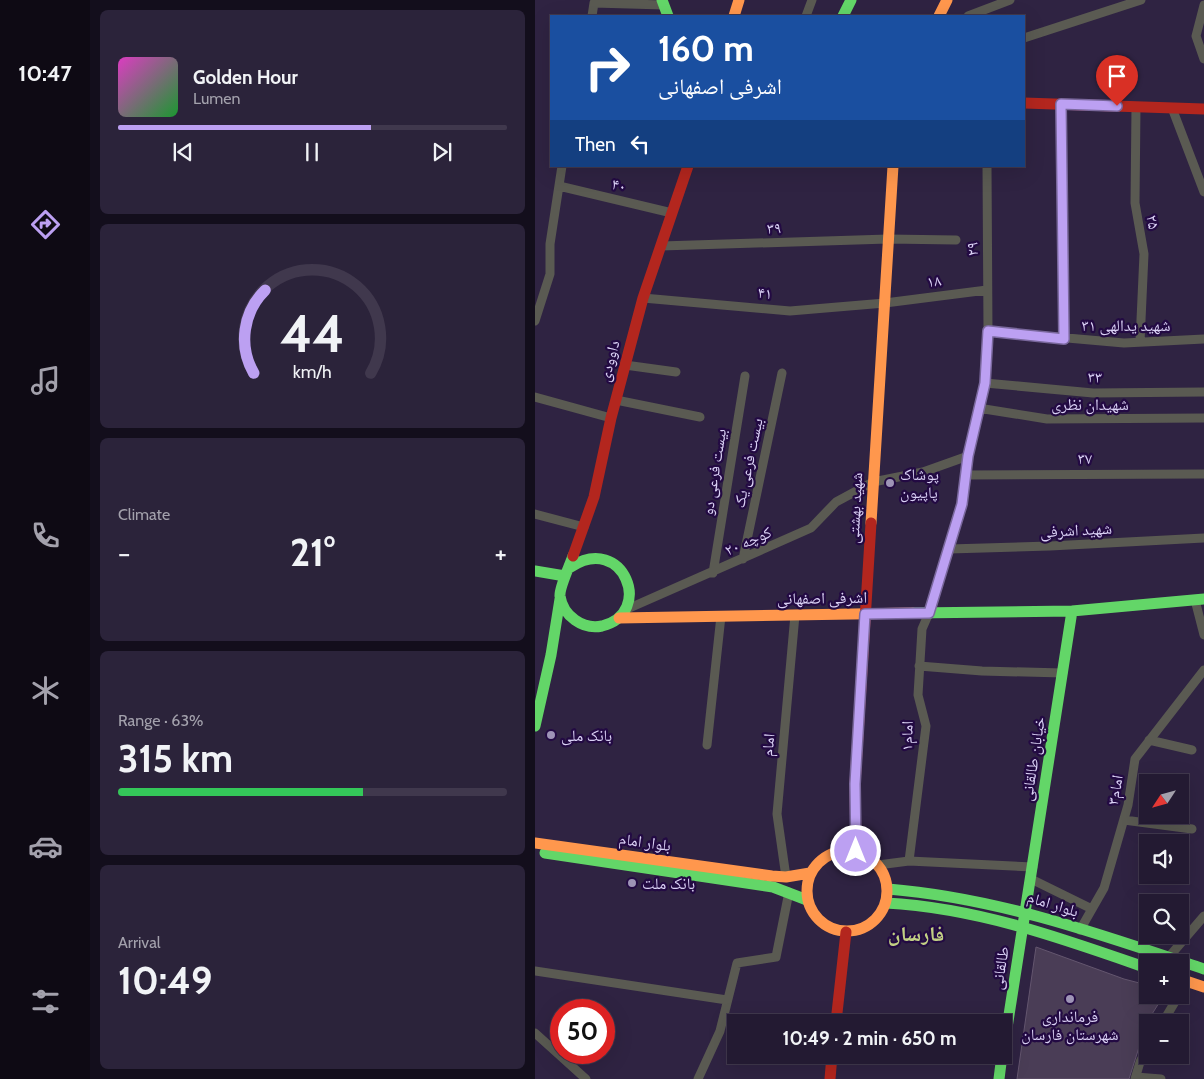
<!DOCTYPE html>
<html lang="en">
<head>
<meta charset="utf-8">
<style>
	body { margin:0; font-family:Cabin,"Noto Naskh Arabic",sans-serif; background:#2b233a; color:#f1f3f6; height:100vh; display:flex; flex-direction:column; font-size:19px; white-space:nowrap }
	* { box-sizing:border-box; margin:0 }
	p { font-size:16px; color:#a3a1ac }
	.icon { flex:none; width:28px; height:28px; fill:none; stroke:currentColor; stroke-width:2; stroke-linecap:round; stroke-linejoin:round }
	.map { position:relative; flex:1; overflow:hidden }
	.panel { display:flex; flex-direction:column; gap:10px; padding:10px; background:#130e1c; width:445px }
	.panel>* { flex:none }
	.hud { position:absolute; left:15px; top:15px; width:475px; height:152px; border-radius:0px; box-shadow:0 5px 20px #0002,0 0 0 1px #40384d; background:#1a4fa0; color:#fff; overflow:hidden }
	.needle { width:32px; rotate:234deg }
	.buttons { position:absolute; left:604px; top:774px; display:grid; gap:10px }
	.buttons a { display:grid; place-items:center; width:50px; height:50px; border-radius:0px; background:#231a32; box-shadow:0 5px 20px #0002,0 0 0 1px #40384d; font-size:25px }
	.speed { position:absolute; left:15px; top:999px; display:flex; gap:10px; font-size:25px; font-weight:700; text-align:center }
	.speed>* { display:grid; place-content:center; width:65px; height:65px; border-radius:50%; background:#231a32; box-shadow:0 5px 20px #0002,0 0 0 1px #40384d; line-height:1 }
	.speed .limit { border:8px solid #d22; background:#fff; color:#111 }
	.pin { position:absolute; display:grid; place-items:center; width:42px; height:42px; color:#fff; margin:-51px -21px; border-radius:50% 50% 50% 0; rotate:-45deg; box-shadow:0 0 5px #0007 }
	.pin .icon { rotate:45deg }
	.me { position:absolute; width:55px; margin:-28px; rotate:0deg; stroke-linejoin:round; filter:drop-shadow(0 0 4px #0008) }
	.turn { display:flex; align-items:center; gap:18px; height:105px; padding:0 25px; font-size:22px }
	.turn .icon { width:65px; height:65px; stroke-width:2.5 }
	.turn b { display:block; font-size:35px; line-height:42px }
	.then { display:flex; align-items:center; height:48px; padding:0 25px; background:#0003; gap:10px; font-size:19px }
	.big { font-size:38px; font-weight:700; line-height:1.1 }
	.panel .tile { flex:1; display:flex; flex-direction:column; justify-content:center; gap:8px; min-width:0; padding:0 18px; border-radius:8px; background:#2b233a }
	.panel .dial { align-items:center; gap:0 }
	.dial svg { height:130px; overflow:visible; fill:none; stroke:#40384d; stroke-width:7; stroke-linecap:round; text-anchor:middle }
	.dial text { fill:#f1f3f6; stroke:none }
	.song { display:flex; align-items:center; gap:15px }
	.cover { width:60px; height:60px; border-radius:8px; background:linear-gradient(135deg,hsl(310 70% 55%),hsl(130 70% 35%)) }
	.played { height:5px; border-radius:2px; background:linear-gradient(90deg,#bca0f2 65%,#40384d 65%) }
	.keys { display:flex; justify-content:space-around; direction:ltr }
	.heat { display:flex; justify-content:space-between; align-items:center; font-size:28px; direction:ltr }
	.charge { height:8px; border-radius:4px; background:linear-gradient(90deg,#34c759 63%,#40384d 0) }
	.trip { position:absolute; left:192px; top:1014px; width:285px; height:50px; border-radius:0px; background:#231a32; box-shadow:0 5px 20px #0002,0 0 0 1px #40384d; font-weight:700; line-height:50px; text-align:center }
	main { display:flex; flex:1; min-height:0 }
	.menu { display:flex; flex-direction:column; width:90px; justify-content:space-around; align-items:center; background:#0e0a14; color:#a3a1ac }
	.menu .icon { width:35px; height:35px }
	.menu .selected { color:#bca0f2 }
	.menu b { font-size:22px; color:#f1f3f6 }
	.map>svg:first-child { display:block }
	.building { fill:#4a3d56; stroke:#64566f }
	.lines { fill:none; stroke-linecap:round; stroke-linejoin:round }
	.street { stroke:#5a5a52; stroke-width:9 }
	.fast { stroke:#63d668; stroke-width:11 }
	.slow { stroke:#ff974d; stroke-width:11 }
	.jam { stroke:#b3261e; stroke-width:11 }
	.route-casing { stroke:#7a689d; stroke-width:12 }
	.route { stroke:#bca0f2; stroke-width:9 }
	.poi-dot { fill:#9e94b6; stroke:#230a43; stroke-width:2 }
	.labels { text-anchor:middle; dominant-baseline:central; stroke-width:4.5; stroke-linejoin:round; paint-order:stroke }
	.street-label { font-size:16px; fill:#dad1f5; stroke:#230a43 }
	.poi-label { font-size:16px; fill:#dad1f5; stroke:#230a43; text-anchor:start }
	.district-label { font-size:21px; font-weight:bold; fill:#c2d084; stroke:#230a43 }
</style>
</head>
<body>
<main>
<nav class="menu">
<b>10:47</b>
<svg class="icon selected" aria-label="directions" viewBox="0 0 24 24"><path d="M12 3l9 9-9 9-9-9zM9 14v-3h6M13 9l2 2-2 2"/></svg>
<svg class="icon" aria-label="music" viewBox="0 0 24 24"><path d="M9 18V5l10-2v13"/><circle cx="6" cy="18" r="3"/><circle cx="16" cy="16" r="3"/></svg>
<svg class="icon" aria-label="phone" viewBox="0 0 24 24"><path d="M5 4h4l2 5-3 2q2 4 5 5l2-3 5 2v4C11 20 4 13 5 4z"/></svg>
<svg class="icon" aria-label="climate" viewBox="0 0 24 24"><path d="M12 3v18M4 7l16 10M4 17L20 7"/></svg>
<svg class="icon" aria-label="car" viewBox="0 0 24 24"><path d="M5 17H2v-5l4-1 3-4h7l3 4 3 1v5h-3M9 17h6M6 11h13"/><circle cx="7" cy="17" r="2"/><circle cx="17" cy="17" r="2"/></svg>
<svg class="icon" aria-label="filters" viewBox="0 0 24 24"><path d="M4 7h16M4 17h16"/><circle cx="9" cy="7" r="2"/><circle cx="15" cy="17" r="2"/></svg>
</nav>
<section class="panel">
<div class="tile">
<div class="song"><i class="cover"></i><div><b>Golden Hour</b><p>Lumen</p></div></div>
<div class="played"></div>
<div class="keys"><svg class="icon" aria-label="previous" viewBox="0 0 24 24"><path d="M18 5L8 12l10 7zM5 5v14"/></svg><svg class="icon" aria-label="pause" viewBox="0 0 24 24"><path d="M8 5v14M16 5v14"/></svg><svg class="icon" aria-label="next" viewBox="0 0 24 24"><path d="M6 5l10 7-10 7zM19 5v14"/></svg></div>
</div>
<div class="tile dial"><svg viewBox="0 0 100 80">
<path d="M14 69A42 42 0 1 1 86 69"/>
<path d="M14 69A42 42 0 0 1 21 18" stroke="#bca0f2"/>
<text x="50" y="56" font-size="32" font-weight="700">44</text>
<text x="50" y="72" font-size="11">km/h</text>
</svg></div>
<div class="tile"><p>Climate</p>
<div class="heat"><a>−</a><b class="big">21°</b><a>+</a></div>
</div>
<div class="tile"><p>Range · 63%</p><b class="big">315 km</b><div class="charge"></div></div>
<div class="tile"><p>Arrival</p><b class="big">10:49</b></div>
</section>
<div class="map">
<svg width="669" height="1079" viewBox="0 0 669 1079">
	<rect width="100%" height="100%" fill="#2f2342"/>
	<path class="building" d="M501,947l88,32 23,6v10h17l-17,27 -18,57h-112z"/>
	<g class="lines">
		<path class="street" d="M669,5l-8,31 8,23
			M57,16l2,-13 70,2
			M271,16l6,-16
			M433,16l42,-16
			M489,38l117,-38
			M526,105l3,234
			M601,107l-1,96 9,51 -4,88
			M637,108l32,84
			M24,186l113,27
			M126,246l227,-7 68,1
			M108,298l147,13 95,-8 102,-13
			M0,321l15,-47v-30l12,-78
			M453,331l136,12 80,-4
			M90,365l51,7
			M450,383l108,10 111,-1
			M0,397l76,21
			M81,400l84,17
			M443,408l69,11 157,-1
			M431,475l238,-1
			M0,514l49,13
			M414,549l101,-3 154,-8
			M208,559l39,-186
			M178,573l32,-197
			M660,600l9,35
			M90,610l186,-82 25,-26 37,-20 50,-10 45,-16
			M384,666l63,5 81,2
			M614,740l43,10
			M172,745l14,-129
			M589,820l68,9
			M374,861l17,-135 -8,-31 4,-66 7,-16 33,-109 6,-48 17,-73 3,-52 -1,-165
			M343,865l31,-4 124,6
			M251,877l-9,-63 18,-199
			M496,879l61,30
			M545,930l24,-42 24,-83 7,-46 69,-89
			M633,958l36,-42
			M0,971l192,29
			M628,1022l16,-27
			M0,1033l51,46
			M601,1077l25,2
			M163,1079l22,-48 17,-68 39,-6 13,-65
			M600,1079l5,-17 7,-13"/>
		<path class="fast" d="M127,0l6,16
			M308,16l8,-16
			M36,567c52,-34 84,46 31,59 -19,4 -39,-10 -42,-30 -1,-8 10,-31 13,-40
			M0,571l30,5
			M378,613l159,-2 132,-12
			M0,726l16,-71 9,-56
			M10,853l228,34 34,13
			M353,889c110,9 212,45 316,80
			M351,903c92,5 175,35 261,65
			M469,1047l68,-436
			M464,1079l3,-24"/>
		<path class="slow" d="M199,16l5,-16
			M404,16l8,-16
			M336,523l22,-357
			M84,618l294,-5
			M0,843l237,33 14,1 24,-4
			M272 891a40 40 0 1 1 80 0a40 40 0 1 1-80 0Z
			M645,979l24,8"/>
		<path class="jam" d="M489,103l180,6
			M38,556l21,-59 17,-79 32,-120 45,-132
			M321,851l-1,-67 16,-261
			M301,1022l10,-90
			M295,1079l2,-24"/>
	</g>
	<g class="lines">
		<defs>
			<path id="route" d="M321,851l-1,-67 10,-170 64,-1 33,-109 6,-48 17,-73 3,-52 76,8 -3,-235 56,2"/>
		</defs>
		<use href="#route" class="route-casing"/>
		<use href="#route" class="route"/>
	</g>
	<g class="poi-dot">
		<circle cx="355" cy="483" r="5"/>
		<circle cx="16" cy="735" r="5"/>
		<circle cx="97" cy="883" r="5"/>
		<circle cx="535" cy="999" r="5"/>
	</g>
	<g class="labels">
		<g class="street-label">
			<text transform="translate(84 185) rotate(13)">۴۰</text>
			<text transform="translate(618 222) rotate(79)">۲۵</text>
			<text transform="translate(239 228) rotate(-2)">۳۹</text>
			<text transform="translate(437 249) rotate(-90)">۲۹</text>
			<text transform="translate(399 281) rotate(-7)">۱۸</text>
			<text transform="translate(230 293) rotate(5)">۴۱</text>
			<text x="591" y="325">۳۱ شهید یدالهی</text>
			<text transform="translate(74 361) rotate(-75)">داوودی</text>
			<text transform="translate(560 377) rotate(2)">۳۳</text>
			<text x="555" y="404">شهیدان نظری</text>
			<text x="550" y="458">۳۷</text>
			<text transform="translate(213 463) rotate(-78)">بیست فرعی یک</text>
			<text transform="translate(179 472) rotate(-81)">بیست فرعی دو</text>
			<text transform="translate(320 508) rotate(-87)">شهید بهشتی</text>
			<text transform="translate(541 530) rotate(-3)">شهید اشرفی</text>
			<text transform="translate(213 541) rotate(-24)">کوچه ۲۰</text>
			<text transform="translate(287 598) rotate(-1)">اشرفی اصفهانی</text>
			<text transform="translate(372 736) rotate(-89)">امام۱</text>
			<text transform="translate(233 745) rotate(-85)">امام</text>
			<text transform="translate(498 759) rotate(-81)">خیابان طالقانی</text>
			<text transform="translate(580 790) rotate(-80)">امام۳</text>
			<text transform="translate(110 842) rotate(8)">بلوار امام</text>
			<text transform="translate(518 904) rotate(17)">بلوار امام</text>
			<text transform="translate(465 968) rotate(-81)">طالقانی</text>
		</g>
		<g class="poi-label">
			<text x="365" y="474">پوشاک<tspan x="365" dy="18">پاپیون</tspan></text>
			<text x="26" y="735">بانک ملی</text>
			<text x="107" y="883">بانک ملت</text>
			<text x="535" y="1016" text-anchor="middle">فرمانداری<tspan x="535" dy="18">شهرستان فارسان</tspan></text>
		</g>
		<g class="district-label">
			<text x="381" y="933">فارسان</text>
		</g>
	</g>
</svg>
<div class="buttons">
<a><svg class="needle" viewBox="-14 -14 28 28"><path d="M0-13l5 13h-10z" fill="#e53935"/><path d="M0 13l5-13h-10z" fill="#a3a1ac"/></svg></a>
<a><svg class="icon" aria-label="sound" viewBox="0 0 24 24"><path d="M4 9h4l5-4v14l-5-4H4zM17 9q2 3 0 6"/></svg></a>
<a><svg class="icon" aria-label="search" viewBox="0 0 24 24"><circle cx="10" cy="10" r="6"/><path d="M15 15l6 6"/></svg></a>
<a>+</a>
<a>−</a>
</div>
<div class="speed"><div class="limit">50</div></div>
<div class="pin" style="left:582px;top:106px;background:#d93025"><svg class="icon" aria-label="arrive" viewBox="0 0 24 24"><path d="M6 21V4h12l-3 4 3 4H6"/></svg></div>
<svg class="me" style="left:321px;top:851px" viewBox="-20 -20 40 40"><circle r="17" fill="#bca0f2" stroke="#fff" stroke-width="3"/><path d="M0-11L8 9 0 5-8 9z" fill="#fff"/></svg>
<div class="trip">10:49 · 2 min · 650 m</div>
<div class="hud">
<div class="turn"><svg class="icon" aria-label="right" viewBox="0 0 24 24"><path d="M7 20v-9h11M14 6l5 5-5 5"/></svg><div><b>160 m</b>اشرفی اصفهانی</div></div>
<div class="then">Then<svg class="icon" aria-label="left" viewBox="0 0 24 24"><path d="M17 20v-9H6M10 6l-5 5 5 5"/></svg></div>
</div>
</div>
</main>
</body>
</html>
